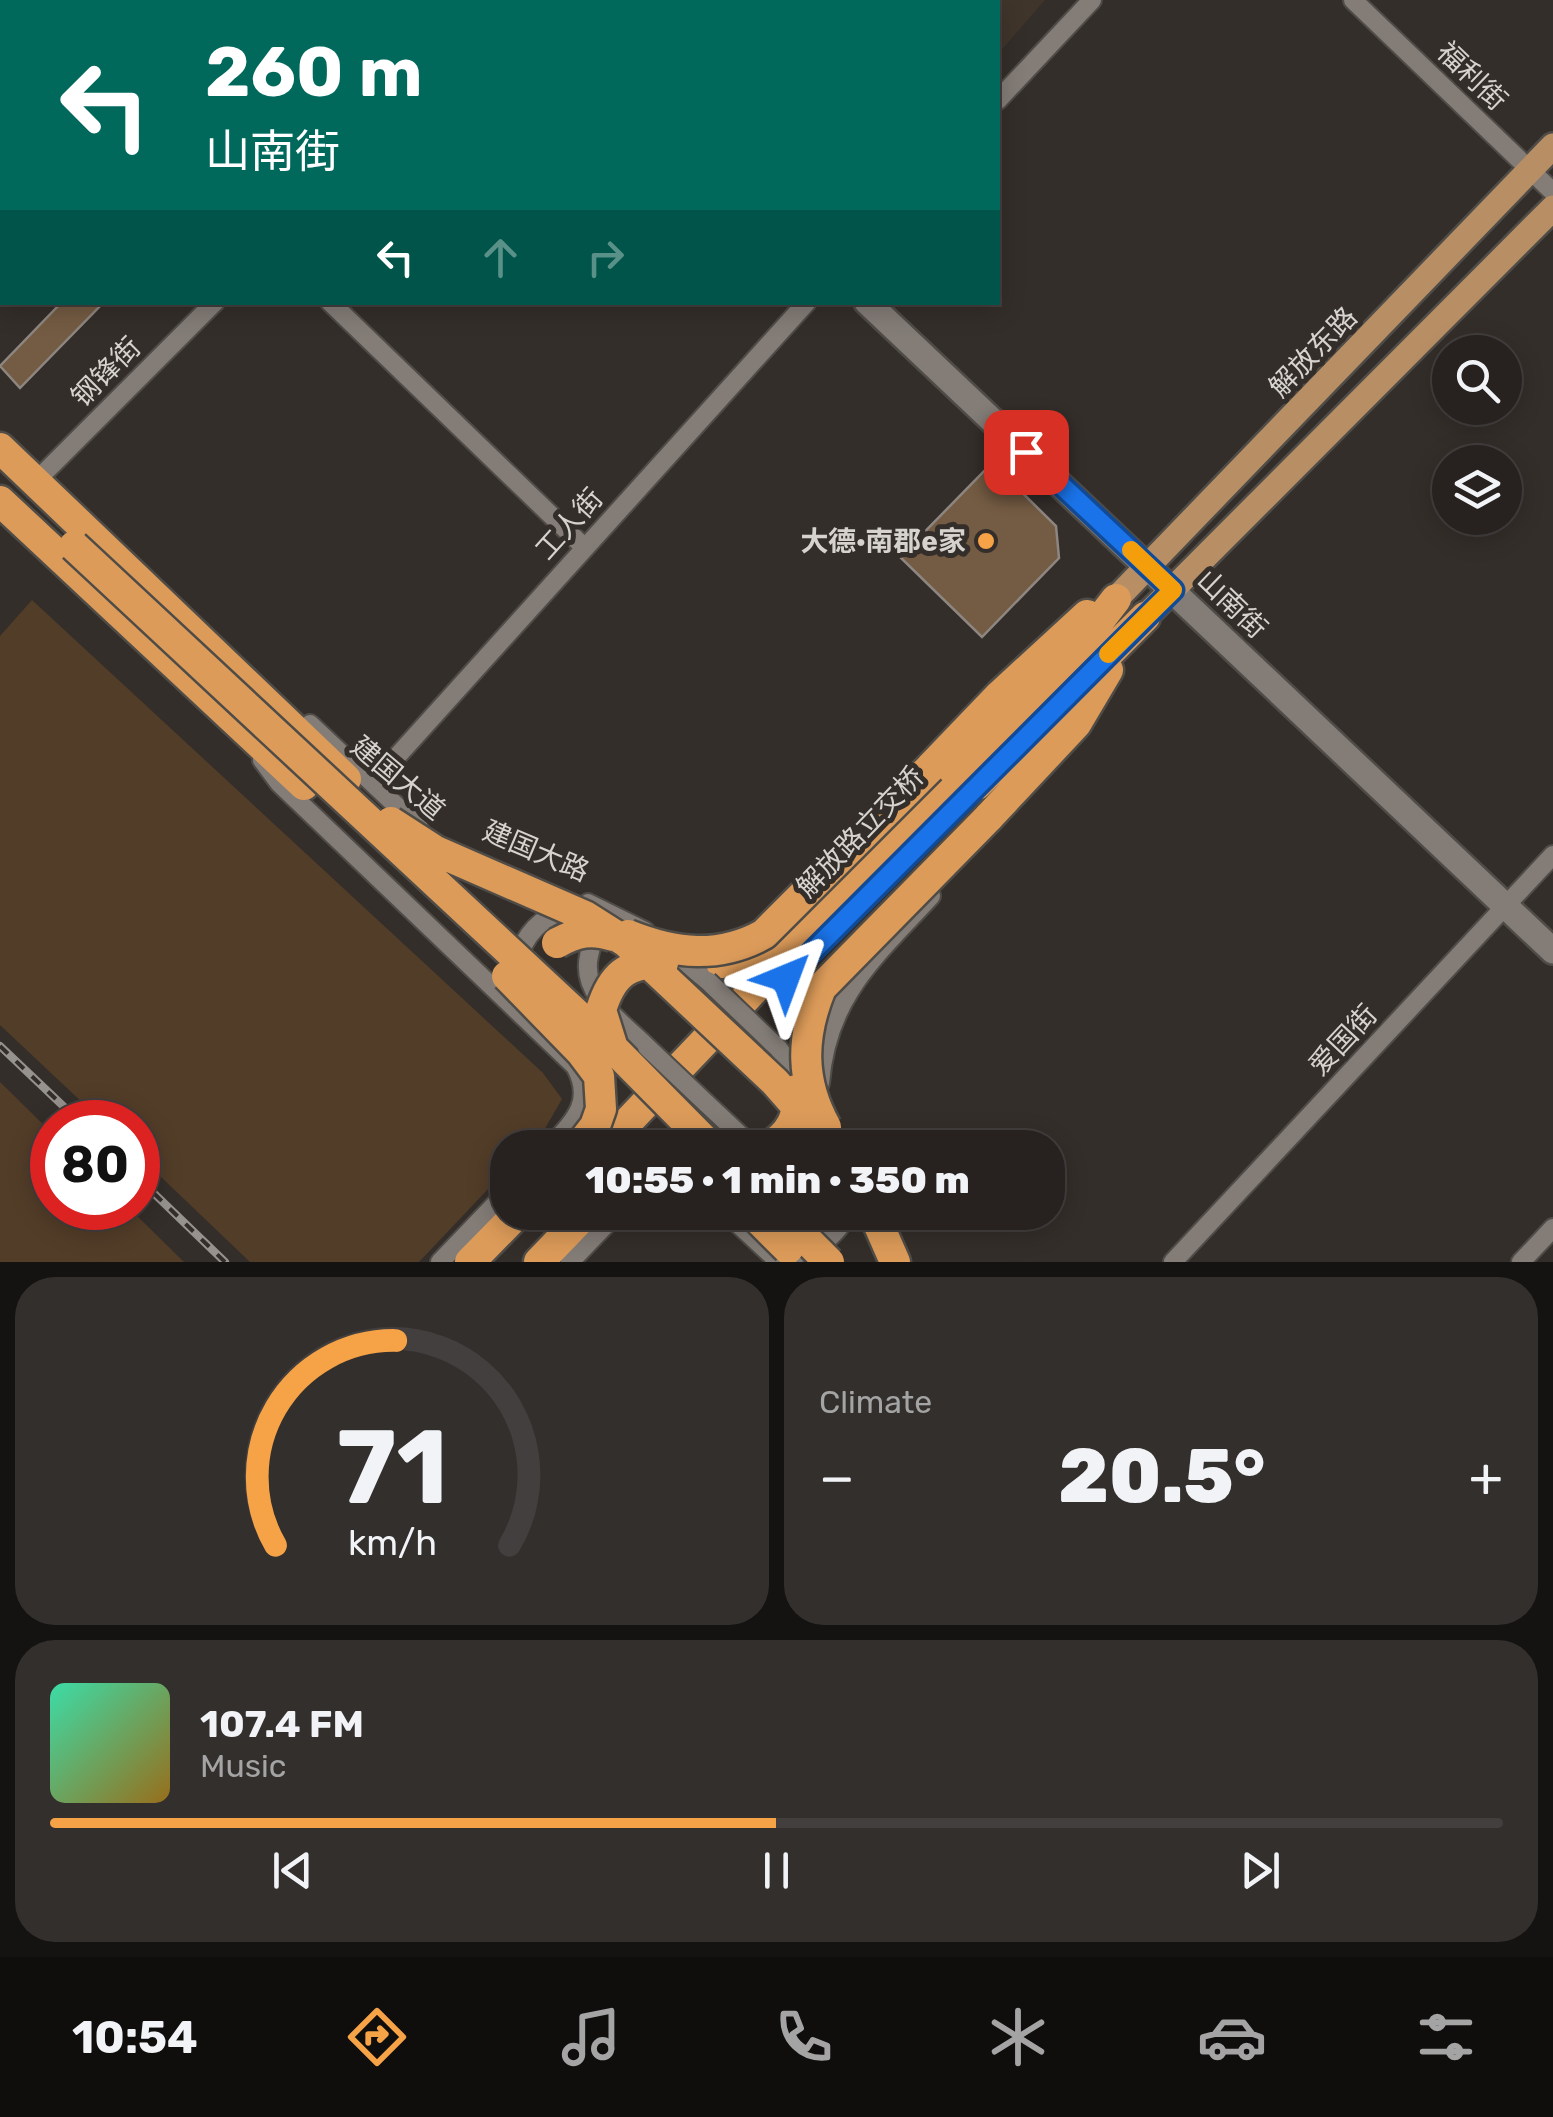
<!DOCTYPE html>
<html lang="en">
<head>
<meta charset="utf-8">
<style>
	body { margin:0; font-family:Rubik,"Noto Sans SC",sans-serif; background:#332f2d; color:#f1f3f6; height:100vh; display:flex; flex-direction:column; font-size:38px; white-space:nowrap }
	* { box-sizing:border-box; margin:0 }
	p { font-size:32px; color:#a4a4a5 }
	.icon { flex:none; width:55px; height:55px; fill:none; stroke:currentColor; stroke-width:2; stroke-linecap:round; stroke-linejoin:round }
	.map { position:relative; height:1262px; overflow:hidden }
	.details { display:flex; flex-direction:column; gap:15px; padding:15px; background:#151312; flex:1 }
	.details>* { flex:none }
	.hud { position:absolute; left:0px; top:0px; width:1000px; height:305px; box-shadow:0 5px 25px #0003,0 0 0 2px #433f3e; background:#00695c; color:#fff; overflow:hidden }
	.buttons { position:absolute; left:1432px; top:335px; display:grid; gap:20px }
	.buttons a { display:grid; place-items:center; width:90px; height:90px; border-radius:50%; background:#272220; box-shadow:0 5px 25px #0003,0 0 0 2px #433f3e; font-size:50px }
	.speed { position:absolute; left:30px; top:1100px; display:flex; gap:20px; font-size:50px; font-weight:700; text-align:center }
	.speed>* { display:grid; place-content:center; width:130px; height:130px; border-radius:50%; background:#272220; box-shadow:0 5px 25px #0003,0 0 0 2px #433f3e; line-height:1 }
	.speed .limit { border:15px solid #d22; background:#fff; color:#111 }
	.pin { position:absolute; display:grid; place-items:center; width:85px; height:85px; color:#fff; margin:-42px; border-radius:20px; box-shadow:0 5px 15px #0006 }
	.me { position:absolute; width:110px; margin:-55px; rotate:44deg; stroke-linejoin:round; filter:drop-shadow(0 0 8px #0008) }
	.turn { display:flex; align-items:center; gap:35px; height:210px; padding:0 40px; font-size:45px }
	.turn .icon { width:130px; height:130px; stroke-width:2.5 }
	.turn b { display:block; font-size:70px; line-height:85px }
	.lanes { display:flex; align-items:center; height:95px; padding:0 40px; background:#0003; justify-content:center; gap:50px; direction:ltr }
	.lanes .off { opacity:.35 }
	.big { font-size:75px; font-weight:800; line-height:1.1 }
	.details .tile { flex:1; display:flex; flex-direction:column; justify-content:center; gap:15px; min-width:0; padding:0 35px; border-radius:40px; background:#332f2d }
	.details .dial { align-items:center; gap:0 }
	.dial svg { height:260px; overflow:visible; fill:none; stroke:#433f3e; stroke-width:7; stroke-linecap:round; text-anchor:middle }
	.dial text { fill:#f1f3f6; stroke:none }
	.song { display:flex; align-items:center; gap:30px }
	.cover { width:120px; height:120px; border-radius:15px; background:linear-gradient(135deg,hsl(160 70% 55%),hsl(40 70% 35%)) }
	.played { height:10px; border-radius:5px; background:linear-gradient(90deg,#f6a247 50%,#433f3e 50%) }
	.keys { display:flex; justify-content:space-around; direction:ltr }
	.heat { display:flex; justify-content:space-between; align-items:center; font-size:55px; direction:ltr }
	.details .tiles { flex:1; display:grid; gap:15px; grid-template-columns:1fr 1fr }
	.tile:last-child { grid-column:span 2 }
	.trip { position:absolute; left:490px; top:1130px; width:575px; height:100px; border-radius:40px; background:#272220; box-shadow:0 5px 25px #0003,0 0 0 2px #433f3e; font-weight:800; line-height:100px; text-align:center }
	.menu { display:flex; height:160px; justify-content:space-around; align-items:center; background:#100e0d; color:#a4a4a5 }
	.menu .icon { width:70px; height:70px }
	.menu .selected { color:#f6a247 }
	.menu b { font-size:45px; color:#f1f3f6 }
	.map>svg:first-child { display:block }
	.built { fill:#3f352b }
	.green { fill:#523d28 }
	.building { fill:#745b43; stroke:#8d8681; stroke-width:2.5 }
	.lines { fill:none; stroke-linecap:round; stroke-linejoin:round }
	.street-casing { stroke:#4f4c47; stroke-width:22 }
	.secondary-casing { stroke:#4f4c47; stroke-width:30 }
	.primary-casing { stroke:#4f4c47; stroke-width:30 }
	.highway-casing { stroke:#4f4c47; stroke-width:35 }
	.street { stroke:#837c77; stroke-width:18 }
	.secondary { stroke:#837c77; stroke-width:25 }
	.primary { stroke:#b88f65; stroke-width:25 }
	.highway { stroke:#dc9b59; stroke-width:30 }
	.rail-casing { stroke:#96928e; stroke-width:8 }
	.rail { stroke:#342e2a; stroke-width:4; stroke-dasharray:11; stroke-linecap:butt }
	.street-bridge-casing { stroke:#4f4c47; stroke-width:22; stroke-linecap:butt }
	.highway-bridge-casing { stroke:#4f4c47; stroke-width:35; stroke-linecap:butt }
	.street-bridge { stroke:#837c77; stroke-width:18 }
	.highway-bridge { stroke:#dc9b59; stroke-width:30 }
	.route-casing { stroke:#114b97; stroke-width:25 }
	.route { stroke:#1a73e8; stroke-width:18 }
	.slow { stroke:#f59e0b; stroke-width:18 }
	.poi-dot { fill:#f6a247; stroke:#342e2a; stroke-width:4 }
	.labels { text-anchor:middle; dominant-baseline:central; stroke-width:10; stroke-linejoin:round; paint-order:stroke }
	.street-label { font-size:28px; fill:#d6d3cf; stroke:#342e2a }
	.poi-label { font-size:28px; font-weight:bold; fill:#d6d3cf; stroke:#342e2a; text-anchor:end }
</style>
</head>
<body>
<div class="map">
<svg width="1553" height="1262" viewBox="0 0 1553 1262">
	<rect width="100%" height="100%" fill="#342e2a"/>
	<path class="built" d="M867,0h178l-47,54v-52z"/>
	<path class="green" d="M32,600l511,473 19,26 -19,33 -15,15 -20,1 -1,21 -88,93h-169l-112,-107v-33h-35l-103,-97v-389z
		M0,1082l52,51v75h77l55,54h-184z"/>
	<path class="building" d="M62,302h42l-84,86 -20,-22z
		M992,463l64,63 3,32 -77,79 -82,-80z"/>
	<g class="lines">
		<defs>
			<path id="street" d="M853,0l3,2
				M1353,0l200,192
				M504,2l2,-2
				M998,100l94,-100
				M330,302l255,246
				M36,481l179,-179
				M310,724l109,103
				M262,760l17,23 296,283c20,36 -1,55 -26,82
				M373,783l434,-481
				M588,903l57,28
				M604,929c-9,7 -13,15 -15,27 -9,39 33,66 58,91
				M674,953l34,28
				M517,962c7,-27 23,-45 51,-53
				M778,1048l28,36
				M820,1083c7,-87 55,-126 111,-187
				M706,1103l48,45
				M725,1212l51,47
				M769,1252c34,10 64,-10 80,-40
				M440,1262l68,-71
				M570,1262l48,-50
				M1173,1262l380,-407
				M1521,1262l32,-34"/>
			<path id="secondary" d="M557,0l3,2
				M867,302l686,649"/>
			<path id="primary" d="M1116,599l437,-453
				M1145,617l408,-409"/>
			<path id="highway" d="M0,448l346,331
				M0,501l304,284
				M930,768l70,-73 87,-80
				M977,785l168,-168
				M988,818l88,-94 32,-54
				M721,963c28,-3 48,-12 70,-31
				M603,1148l470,-493 43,-56
				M873,1212l22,50
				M470,1262l49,-50
				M539,1262l48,-50"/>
		</defs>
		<use href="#street" class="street-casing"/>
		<use href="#secondary" class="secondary-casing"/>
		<use href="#primary" class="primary-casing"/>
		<use href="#highway" class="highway-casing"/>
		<use href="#street" class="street"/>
		<use href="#secondary" class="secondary"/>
		<use href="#primary" class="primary"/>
		<use href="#highway" class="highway"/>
		<defs>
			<path id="rail" d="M0,1046l80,76
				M138,1178l87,84"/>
		</defs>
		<use href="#rail" class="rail-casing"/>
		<use href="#rail" class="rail"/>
		<defs>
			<path id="street-bridge" d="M708,981l70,67
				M647,1047l59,56"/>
			<path id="highway-bridge" d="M74,546l539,502 99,100
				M391,822l45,29 149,65 41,26 149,140 58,66
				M628,935c47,19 91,24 136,-1l166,-166
				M557,943c20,-11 34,-14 56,-7
				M507,976l74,76 18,24 2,33 -6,17 -17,22
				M612,1045l-11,-35c11,-35 25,-47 62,-47
				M826,1127c-26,-47 -25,-90 -5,-139l167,-170
				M766,1148c24,-13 34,-31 30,-58
				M751,1212l37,37
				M779,1212l50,50"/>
		</defs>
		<use href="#street-bridge" class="street-bridge-casing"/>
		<use href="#highway-bridge" class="highway-bridge-casing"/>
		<use href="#street-bridge" class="street-bridge"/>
		<use href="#highway-bridge" class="highway-bridge"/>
	</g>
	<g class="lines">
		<defs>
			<path id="route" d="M786,978l387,-388 -147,-138"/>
		</defs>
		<use href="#route" class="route-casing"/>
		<use href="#route" class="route"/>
		<path class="slow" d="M1108,654l65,-64 -42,-40"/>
	</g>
	<circle class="poi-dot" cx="986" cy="541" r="10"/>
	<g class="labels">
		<g class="street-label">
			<text transform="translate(1472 76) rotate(44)">福利街</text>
			<text transform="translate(1313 352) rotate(-46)">解放东路</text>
			<text transform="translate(106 372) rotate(-45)">钢锋街</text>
			<text transform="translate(569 524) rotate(-48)">工人街</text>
			<text transform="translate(1232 604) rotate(44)">山南街</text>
			<text transform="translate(398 778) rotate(40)">建国大道</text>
			<text transform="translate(860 832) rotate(-46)">解放路立交桥</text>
			<text transform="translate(536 851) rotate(23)">建国大路</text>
			<text transform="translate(1343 1040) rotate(-47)">爱国街</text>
		</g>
		<g class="poi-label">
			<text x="966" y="541">大德·南郡e家</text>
		</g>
	</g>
</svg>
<div class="buttons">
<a><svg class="icon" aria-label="search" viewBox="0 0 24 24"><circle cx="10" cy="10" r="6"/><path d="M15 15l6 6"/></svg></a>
<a><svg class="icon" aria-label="layers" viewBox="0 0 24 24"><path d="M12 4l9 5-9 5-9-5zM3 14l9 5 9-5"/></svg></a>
</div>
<div class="speed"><div class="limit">80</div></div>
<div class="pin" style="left:1026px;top:452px;background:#d93025"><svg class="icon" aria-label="arrive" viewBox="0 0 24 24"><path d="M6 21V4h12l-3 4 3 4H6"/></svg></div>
<svg class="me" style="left:786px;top:978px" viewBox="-20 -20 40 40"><path d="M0-17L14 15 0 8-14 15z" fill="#1a73e8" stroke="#fff" stroke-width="4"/></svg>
<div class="trip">10:55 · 1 min · 350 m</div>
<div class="hud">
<div class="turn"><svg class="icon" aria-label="left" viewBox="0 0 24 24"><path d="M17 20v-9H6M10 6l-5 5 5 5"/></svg><div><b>260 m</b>山南街</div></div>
<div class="lanes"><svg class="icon" aria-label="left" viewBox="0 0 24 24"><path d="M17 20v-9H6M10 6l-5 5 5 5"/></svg><svg class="icon off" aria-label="ahead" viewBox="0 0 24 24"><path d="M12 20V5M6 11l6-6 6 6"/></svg><svg class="icon off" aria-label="right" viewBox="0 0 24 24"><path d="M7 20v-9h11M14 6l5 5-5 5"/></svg></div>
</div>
</div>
<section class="details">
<div class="tiles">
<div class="tile dial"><svg viewBox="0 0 100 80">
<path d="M14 69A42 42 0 1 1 86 69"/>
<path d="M14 69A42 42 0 0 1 51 6" stroke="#f6a247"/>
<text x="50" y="56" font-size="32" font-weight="700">71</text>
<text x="50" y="72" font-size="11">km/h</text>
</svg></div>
<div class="tile"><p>Climate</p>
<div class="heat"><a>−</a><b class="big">20.5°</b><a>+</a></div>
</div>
<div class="tile">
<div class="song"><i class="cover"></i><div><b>107.4 FM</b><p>Music</p></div></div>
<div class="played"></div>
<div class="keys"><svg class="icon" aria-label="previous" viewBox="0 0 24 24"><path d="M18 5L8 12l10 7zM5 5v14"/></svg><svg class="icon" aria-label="pause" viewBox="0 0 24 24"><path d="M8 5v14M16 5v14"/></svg><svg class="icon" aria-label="next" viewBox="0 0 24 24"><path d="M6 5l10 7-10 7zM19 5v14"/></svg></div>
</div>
</div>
</section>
<nav class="menu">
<b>10:54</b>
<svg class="icon selected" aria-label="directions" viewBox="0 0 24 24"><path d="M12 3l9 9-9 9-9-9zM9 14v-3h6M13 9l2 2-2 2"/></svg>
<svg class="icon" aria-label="music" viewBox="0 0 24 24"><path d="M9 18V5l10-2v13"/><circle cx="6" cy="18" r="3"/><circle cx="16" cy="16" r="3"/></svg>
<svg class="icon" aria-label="phone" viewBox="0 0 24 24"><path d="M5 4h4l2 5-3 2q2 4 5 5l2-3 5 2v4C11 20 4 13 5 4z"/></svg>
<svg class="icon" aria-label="climate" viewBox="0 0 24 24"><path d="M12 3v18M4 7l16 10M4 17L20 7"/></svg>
<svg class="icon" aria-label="car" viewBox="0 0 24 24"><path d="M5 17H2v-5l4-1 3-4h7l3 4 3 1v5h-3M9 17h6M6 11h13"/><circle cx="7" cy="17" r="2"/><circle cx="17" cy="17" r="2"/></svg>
<svg class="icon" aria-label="filters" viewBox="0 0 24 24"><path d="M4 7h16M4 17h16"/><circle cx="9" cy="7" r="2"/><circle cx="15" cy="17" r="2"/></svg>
</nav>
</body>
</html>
